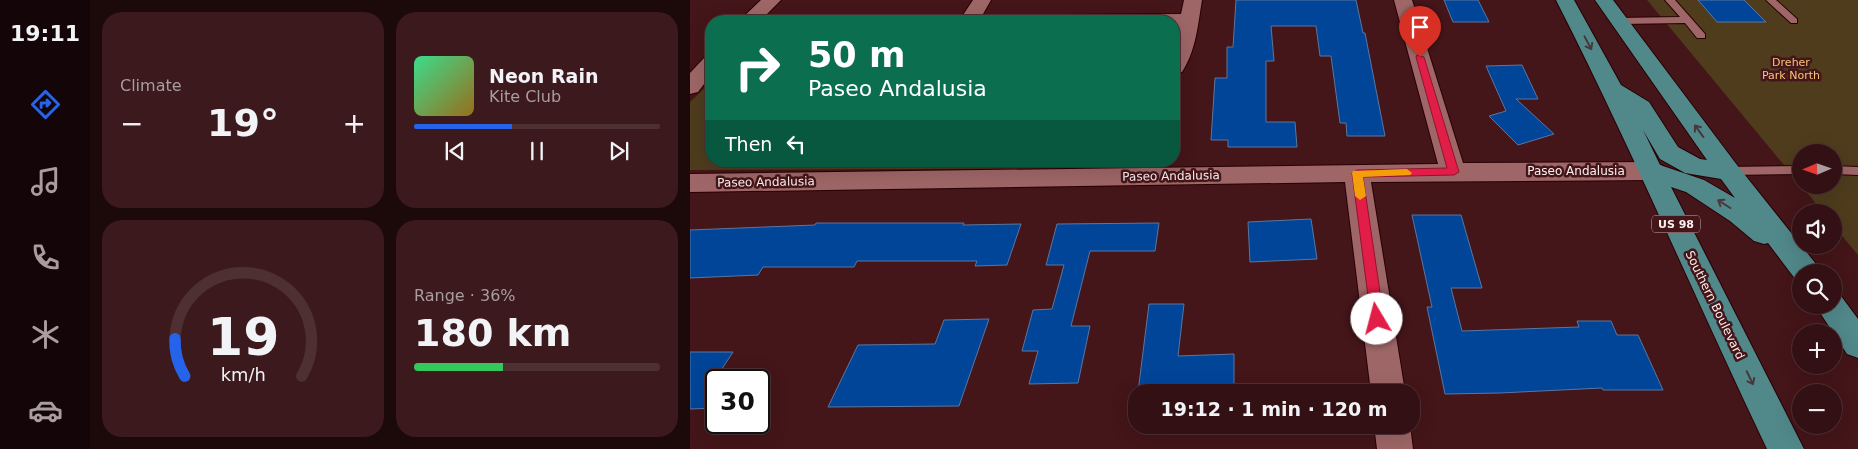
<!DOCTYPE html>
<html lang="en">
<head>
<meta charset="utf-8">
<style>
	body { margin:0; font-family:"DejaVu Sans",sans-serif; background:#3b191c; color:#f1f3f6; height:100vh; display:flex; flex-direction:column; font-size:19px; white-space:nowrap }
	* { box-sizing:border-box; margin:0 }
	p { font-size:16px; color:#a99da0 }
	.icon { flex:none; width:28px; height:28px; fill:none; stroke:currentColor; stroke-width:2; stroke-linecap:round; stroke-linejoin:round }
	.map { position:relative; flex:1; overflow:hidden }
	.drawer { display:flex; flex-direction:column; gap:12px; padding:12px; background:#1c090a; width:600px }
	.drawer>* { flex:none }
	.guide { position:absolute; left:15px; top:15px; width:475px; height:152px; border-radius:20px; box-shadow:0 5px 20px #0002,0 0 0 1px #4e3033; background:#0b6e4f; color:#fff; overflow:hidden }
	.needle { width:32px; rotate:268deg }
	.buttons { position:absolute; left:1102px; top:144px; display:grid; gap:10px }
	.buttons a { display:grid; place-items:center; width:50px; height:50px; border-radius:50%; background:#331013; box-shadow:0 5px 20px #0002,0 0 0 1px #4e3033; font-size:25px }
	.speed { position:absolute; left:15px; top:369px; display:flex; gap:10px; font-size:25px; font-weight:700; text-align:center }
	.speed>* { display:grid; place-content:center; width:65px; height:65px; border-radius:50%; background:#331013; box-shadow:0 5px 20px #0002,0 0 0 1px #4e3033; line-height:1 }
	.speed .limit { border:2px solid #111; border-radius:8px; background:#fff; color:#111 }
	.pin { position:absolute; display:grid; place-items:center; width:42px; height:42px; color:#fff; margin:-51px -21px; border-radius:50% 50% 50% 0; rotate:-45deg; box-shadow:0 0 5px #0007 }
	.pin .icon { rotate:45deg }
	.me { position:absolute; width:55px; margin:-28px; rotate:352deg; stroke-linejoin:round; filter:drop-shadow(0 0 4px #0008) }
	.turn { display:flex; align-items:center; gap:18px; height:105px; padding:0 20px; font-size:22px }
	.turn .icon { width:65px; height:65px; stroke-width:2.5 }
	.turn b { display:block; font-size:35px; line-height:42px }
	.then { display:flex; align-items:center; height:48px; padding:0 20px; background:#0003; gap:10px; font-size:19px }
	.big { font-size:38px; font-weight:700; line-height:1.1 }
	.drawer .widget { flex:1; display:flex; flex-direction:column; justify-content:center; gap:8px; min-width:0; padding:0 18px; border-radius:20px; background:#3b191c }
	.drawer .dial { align-items:center; gap:0 }
	.dial svg { height:130px; overflow:visible; fill:none; stroke:#4e3033; stroke-width:7; stroke-linecap:round; text-anchor:middle }
	.dial text { fill:#f1f3f6; stroke:none }
	.song { display:flex; align-items:center; gap:15px }
	.cover { width:60px; height:60px; border-radius:8px; background:linear-gradient(135deg,hsl(150 70% 55%),hsl(40 70% 35%)) }
	.played { height:5px; border-radius:2px; background:linear-gradient(90deg,#2563eb 40%,#4e3033 40%) }
	.keys { display:flex; justify-content:space-around; direction:ltr }
	.heat { display:flex; justify-content:space-between; align-items:center; font-size:28px; direction:ltr }
	.charge { height:8px; border-radius:4px; background:linear-gradient(90deg,#34c759 36%,#4e3033 0) }
	.drawer .tiles { flex:1; display:grid; gap:12px; grid-template-columns:repeat(2,1fr) }
	.trip { position:absolute; left:438px; top:384px; width:292px; height:50px; border-radius:20px; background:#331013; box-shadow:0 5px 20px #0002,0 0 0 1px #4e3033; font-weight:700; line-height:50px; text-align:center }
	main { display:flex; flex:1; min-height:0 }
	.menu { display:flex; flex-direction:column; width:90px; justify-content:space-around; align-items:center; background:#140608; color:#a99da0 }
	.menu .icon { width:35px; height:35px }
	.menu .current { color:#2563eb }
	.menu b { font-size:22px; color:#f1f3f6 }
	.map>svg:first-child { display:block }
	.green { fill:#4f3c1d; fill-rule:evenodd }
	.building { fill:#014599; stroke:#5b769f }
	.lines { fill:none; stroke-linecap:round; stroke-linejoin:round }
	.service-casing { stroke:#280004; stroke-width:2 }
	.minor-casing { stroke:#280004; stroke-width:2 }
	.primary-casing { stroke:#280004; stroke-width:2 }
	.service { fill:#9e6667; fill-rule:evenodd }
	.minor { fill:#9e6667; fill-rule:evenodd }
	.primary { fill:#51888a; fill-rule:evenodd }
	.oneway { stroke:#48383b }
	.route { fill:#e11d48; stroke:#92132f }
	.slow { fill:#f59e0b }
	.labels { text-anchor:middle; dominant-baseline:central; stroke-width:5; stroke-linejoin:round; paint-order:stroke }
	.far-park-label { font-size:11px; fill:#f6c67b; stroke:#441519 }
	.shield { fill:#441519; stroke:#c5aeaf; stroke-width:1 }
	.shield-label { font-size:11px; font-weight:bold; fill:#fcefef }
	.street-label { font-size:12px; fill:#fcefef; stroke:#441519 }
</style>
</head>
<body>
<main>
<nav class="menu">
<b>19:11</b>
<svg class="icon current" aria-label="directions" viewBox="0 0 24 24"><path d="M12 3l9 9-9 9-9-9zM9 14v-3h6M13 9l2 2-2 2"/></svg>
<svg class="icon" aria-label="music" viewBox="0 0 24 24"><path d="M9 18V5l10-2v13"/><circle cx="6" cy="18" r="3"/><circle cx="16" cy="16" r="3"/></svg>
<svg class="icon" aria-label="phone" viewBox="0 0 24 24"><path d="M5 4h4l2 5-3 2q2 4 5 5l2-3 5 2v4C11 20 4 13 5 4z"/></svg>
<svg class="icon" aria-label="climate" viewBox="0 0 24 24"><path d="M12 3v18M4 7l16 10M4 17L20 7"/></svg>
<svg class="icon" aria-label="car" viewBox="0 0 24 24"><path d="M5 17H2v-5l4-1 3-4h7l3 4 3 1v5h-3M9 17h6M6 11h13"/><circle cx="7" cy="17" r="2"/><circle cx="17" cy="17" r="2"/></svg>
</nav>
<section class="drawer">
<div class="tiles">
<div class="widget"><p>Climate</p>
<div class="heat"><a>−</a><b class="big">19°</b><a>+</a></div>
</div>
<div class="widget">
<div class="song"><i class="cover"></i><div><b>Neon Rain</b><p>Kite Club</p></div></div>
<div class="played"></div>
<div class="keys"><svg class="icon" aria-label="previous" viewBox="0 0 24 24"><path d="M18 5L8 12l10 7zM5 5v14"/></svg><svg class="icon" aria-label="pause" viewBox="0 0 24 24"><path d="M8 5v14M16 5v14"/></svg><svg class="icon" aria-label="next" viewBox="0 0 24 24"><path d="M6 5l10 7-10 7zM19 5v14"/></svg></div>
</div>
<div class="widget dial"><svg viewBox="0 0 100 80">
<path d="M14 69A42 42 0 1 1 86 69"/>
<path d="M14 69A42 42 0 0 1 8 46" stroke="#2563eb"/>
<text x="50" y="56" font-size="32" font-weight="700">19</text>
<text x="50" y="72" font-size="11">km/h</text>
</svg></div>
<div class="widget"><p>Range · 36%</p><b class="big">180 km</b><div class="charge"></div></div>
</div>
</section>
<div class="map">
<svg width="1168" height="449" viewBox="0 0 1168 449">
	<rect width="100%" height="100%" fill="#441519"/>
	<path class="green" d="M957,0h211v255l-24,-29v-14h-11zM1111,152h33v33h-33z
		M21,82v79h424l-8,6 -7,1 -430,2v-68z"/>
	<path class="building" d="M546,0h120l7,33h2l20,103h-38l-1,-13h-6l-9,-67h-11l-4,-30h-45l3,35h-8v61h29l2,25h-69v-7h-17l4,-62h12v-31h6z
		M754,0h34l11,22h-36z
		M1008,0h46l22,22h-49z
		M832,65l16,34h-22l38,35 -36,11 -29,-29 17,-5 -20,-45z
		M722,215h49l21,73h-31l11,43 117,-4 -2,-6h34l6,14h21l25,55h-60l-1,-2 -102,5 -55,1 -18,-87h5z
		M621,219l6,40 -67,3 -2,-40z
		M126,223h148l-1,2 58,-1 -14,41 -32,1 2,-5h-120l-3,6h-91l-5,8 -68,3v-48l125,-5z
		M469,223l-4,28h-65l-19,75h19l-12,57 -49,1 9,-33h-16l11,-41 19,-1 12,-44h-18l11,-41z
		M459,304h35l-6,52 56,-2v37l-96,1z
		M299,319l-30,87 -131,1 30,-62 77,-1 9,-24z
		M0,352h43l-17,26v30l-26,1z"/>
	<g class="lines">
		<defs>
			<path id="service" d="M975,0h10l30,34v4h-8l-12,-15 -66,1 -5,-3 5,-3 61,-1z
				M1076,0h10l21,19v4h-6z
				M1111,166v8l-73,1 -6,-4 6,-4z
				M1144,166l24,1v8l-24,-1z"/>
			<path id="minor" d="M71,0h20l-21,21h-21z
				M283,0h18l-12,21h-20z
				M494,0h18c-4,24 -6,51 -20,72l-8,1v-29l4,-18h-4v-5h-118l3,-4 7,-2 115,-1z
				M704,0h18l51,163 189,-1 9,3 4,6 -4,6 -9,3 -281,2 34,210h-34l-26,-210 -655,10v-18l748,-10z
				M21,56v19l-13,17 -8,2v-21l14,-15z
				M684,425h36l3,24h-36z"/>
			<path id="primary" d="M866,0h18l47,85 28,17 29,45 22,12 7,1 -112,-160h18l124,165 79,99 4,8h-19v10l-5,-2 -28,-37 -4,1 -10,-3 -24,-20 -44,-29 -15,-5 133,262h-37c-71,-149 -136,-302 -211,-449zM953,130l17,29 25,14 36,6 14,19 -31,-18 -44,-15z
				M1144,294l7,2 17,23v39l-11,-4 -32,-49h19z"/>
		</defs>
		<use href="#service" class="service-casing"/>
		<use href="#minor" class="minor-casing"/>
		<use href="#primary" class="primary-casing"/>
		<use href="#service" class="service"/>
		<use href="#minor" class="minor"/>
		<use href="#primary" class="primary"/>
	</g>
	<defs><path id="oneway-shaft" d="M-6 0H5M1.5-3L5.5 0L1.5 3" fill="none" stroke-width="1.6" stroke-linecap="round" stroke-linejoin="round" transform="scale(1.25)"/></defs>
	<g class="oneway">
		<use href="#oneway-shaft" transform="translate(898 43) rotate(62)"/>
		<use href="#oneway-shaft" transform="translate(1009 131) rotate(-126)"/>
		<use href="#oneway-shaft" transform="translate(1034 204) rotate(-148)"/>
		<use href="#oneway-shaft" transform="translate(1060 378) rotate(64)"/>
	</g>
	<path class="route" d="M727,55l7,2 35,115 -5,3 -91,2 21,142 -2,4 -5,2 -4,-2 -2,-4 -19,-146 5,-3 90,-2 -31,-111z"/>
	<path class="slow" d="M717,169l5,4 -2,2 -47,2 3,19 -6,4 -5,-4 -3,-23 1,-2z"/>
	<g class="labels">
		<g class="far-park-label">
			<text x="1101" y="62">Dreher<tspan x="1101" dy="13">Park North</tspan></text>
		</g>
		<rect class="shield" x="962" y="215.5" width="48" height="17" rx="4"/>
		<g class="shield-label">
			<text x="986" y="224">US 98</text>
		</g>
		<g class="street-label">
			<text x="886" y="171">Paseo Andalusia</text>
			<text transform="translate(481 176) rotate(-1)">Paseo Andalusia</text>
			<text transform="translate(76 182) rotate(-1)">Paseo Andalusia</text>
			<text transform="translate(1025 305) rotate(64)">Southern Boulevard</text>
		</g>
	</g>
</svg>
<div class="buttons">
<a><svg class="needle" viewBox="-14 -14 28 28"><path d="M0-13l5 13h-10z" fill="#e53935"/><path d="M0 13l5-13h-10z" fill="#a99da0"/></svg></a>
<a><svg class="icon" aria-label="sound" viewBox="0 0 24 24"><path d="M4 9h4l5-4v14l-5-4H4zM17 9q2 3 0 6"/></svg></a>
<a><svg class="icon" aria-label="search" viewBox="0 0 24 24"><circle cx="10" cy="10" r="6"/><path d="M15 15l6 6"/></svg></a>
<a>+</a>
<a>−</a>
</div>
<div class="speed"><div class="limit">30</div></div>
<div class="pin" style="left:730px;top:57px;background:#d93025"><svg class="icon" aria-label="arrive" viewBox="0 0 24 24"><path d="M6 21V4h12l-3 4 3 4H6"/></svg></div>
<svg class="me" style="left:687px;top:319px" viewBox="-20 -20 40 40"><circle r="19" fill="#fff"/><path d="M0-13L10 11 0 6-10 11z" fill="#e11d48"/></svg>
<div class="trip">19:12 · 1 min · 120 m</div>
<div class="guide">
<div class="turn"><svg class="icon" aria-label="right" viewBox="0 0 24 24"><path d="M7 20v-9h11M14 6l5 5-5 5"/></svg><div><b>50 m</b>Paseo Andalusia</div></div>
<div class="then">Then<svg class="icon" aria-label="left" viewBox="0 0 24 24"><path d="M17 20v-9H6M10 6l-5 5 5 5"/></svg></div>
</div>
</div>
</main>
</body>
</html>
